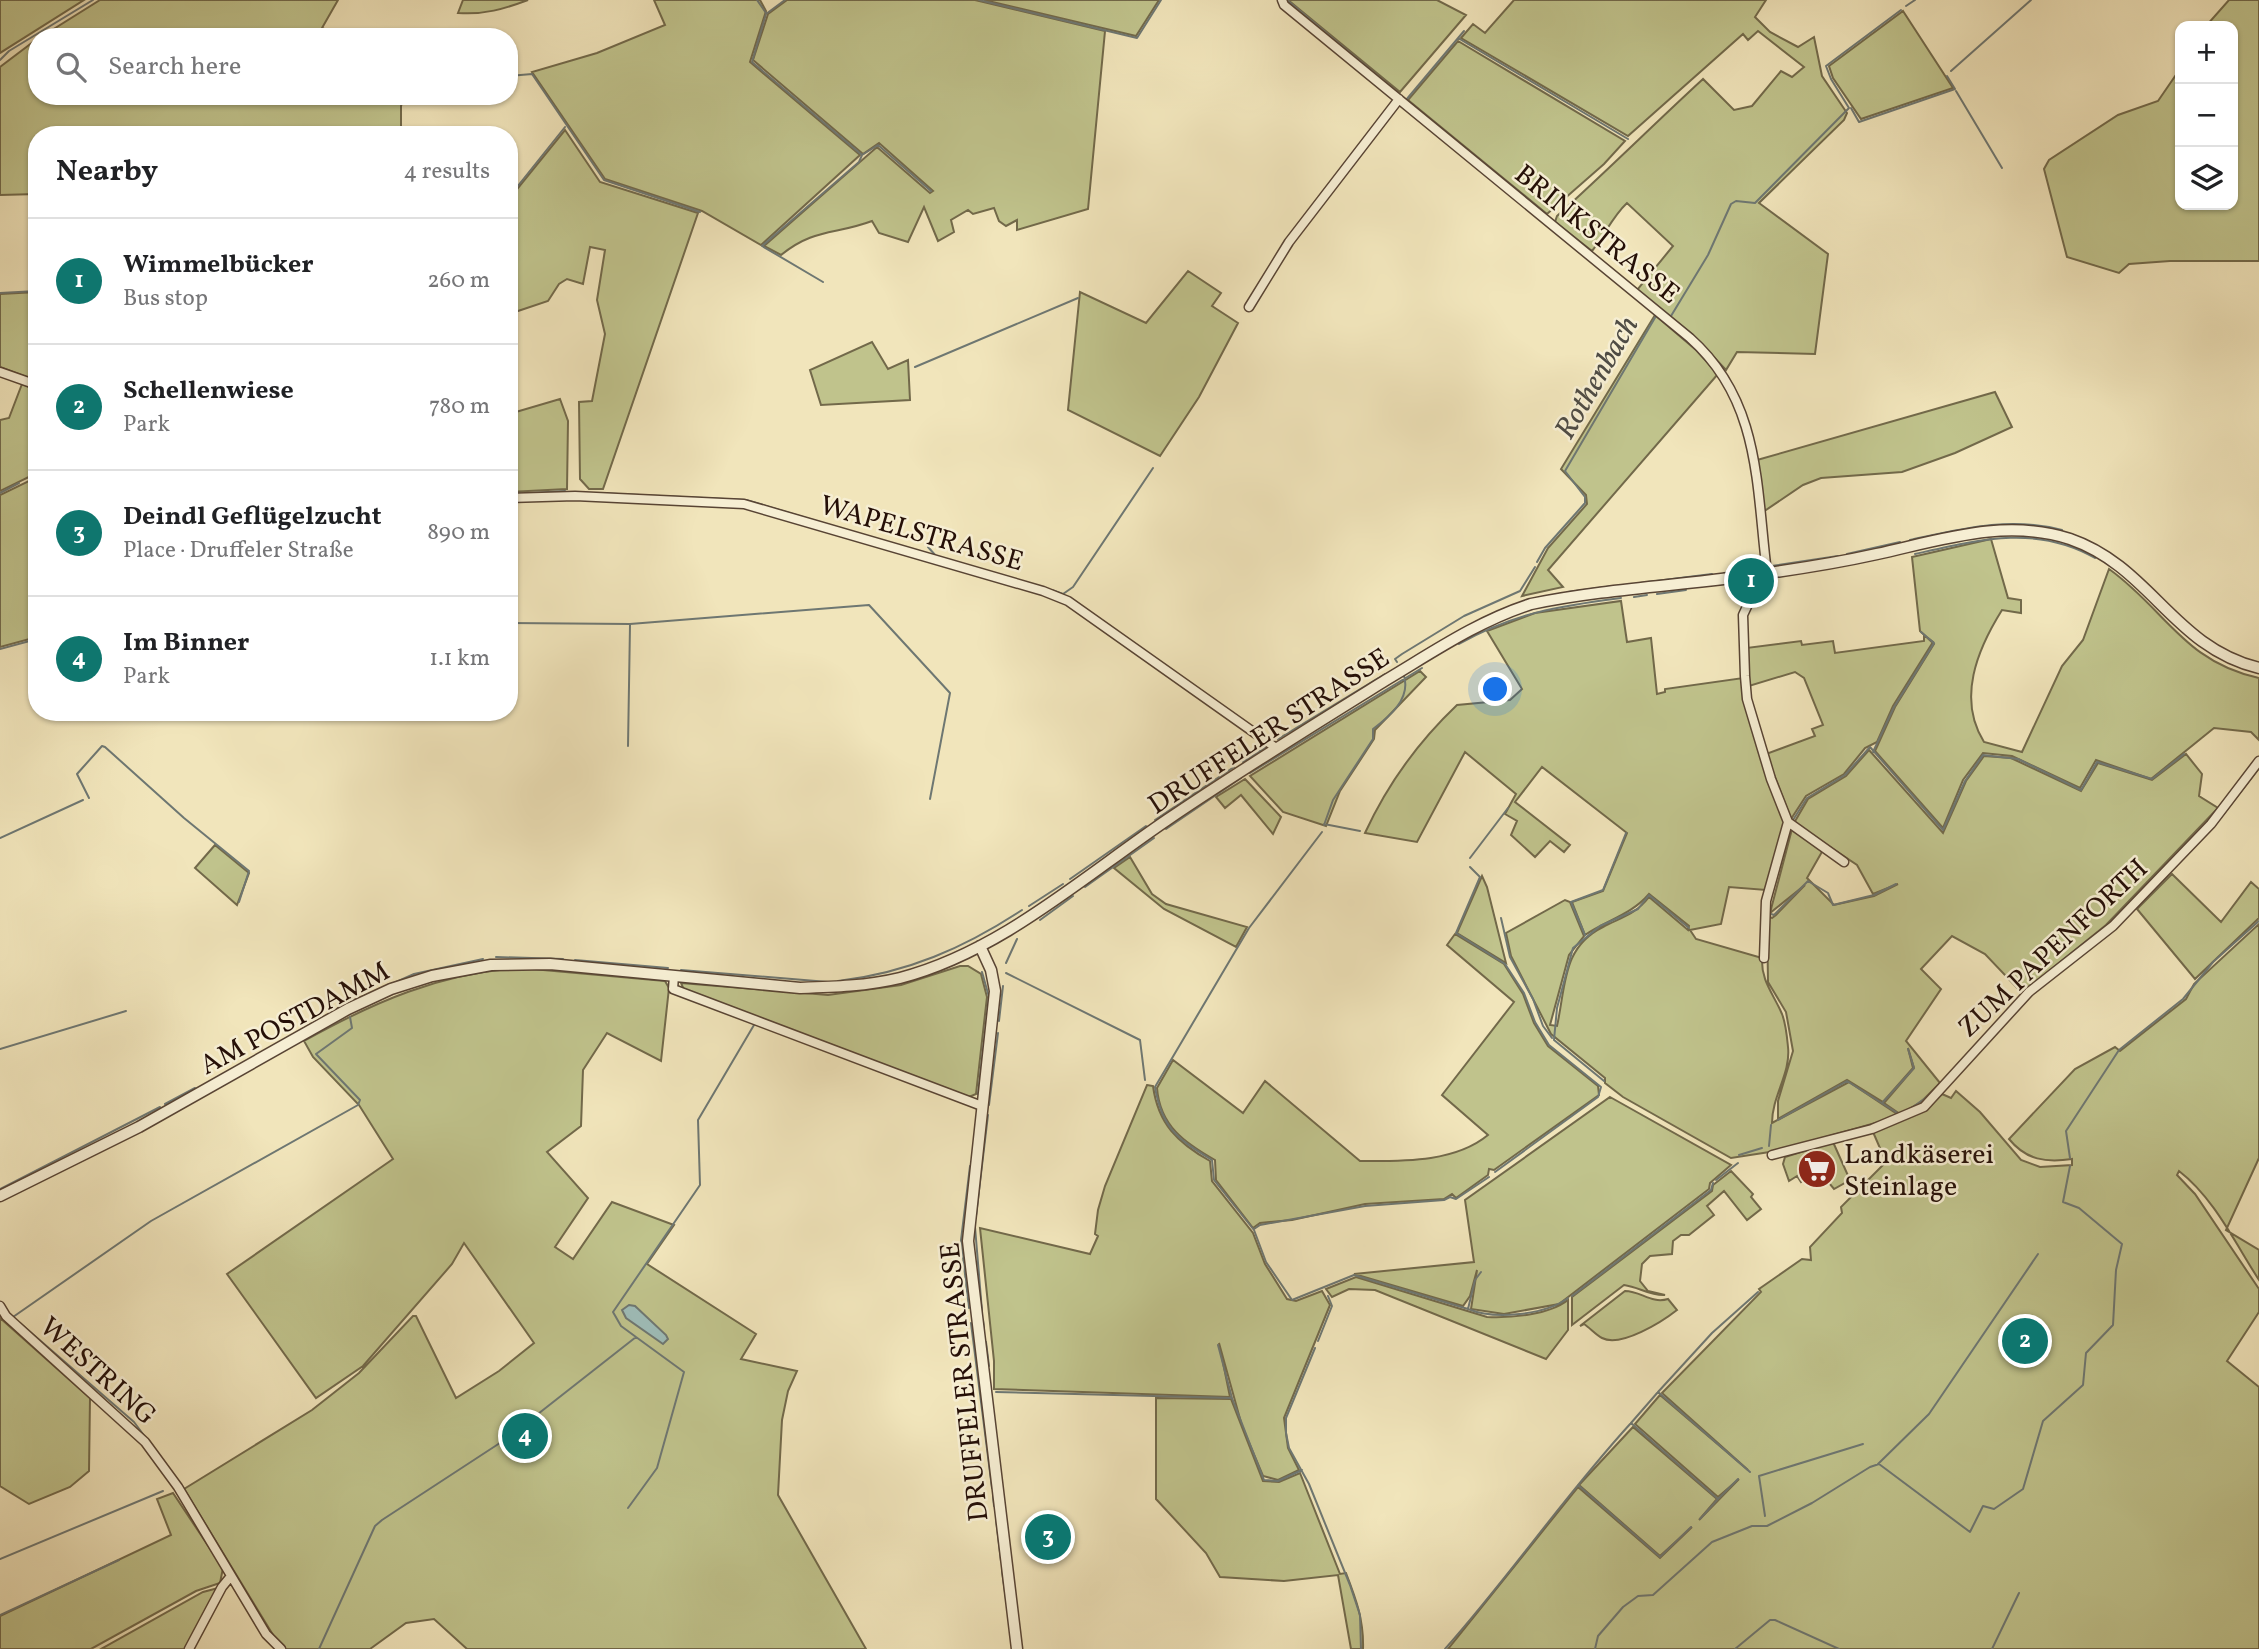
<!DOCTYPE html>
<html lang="en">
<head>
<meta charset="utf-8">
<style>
	body { margin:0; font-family:Vollkorn,serif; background:#f6f6f6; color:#202124 }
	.controls { position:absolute; right:21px; top:21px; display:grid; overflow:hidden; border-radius:14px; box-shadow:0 2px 5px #0004 }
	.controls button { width:63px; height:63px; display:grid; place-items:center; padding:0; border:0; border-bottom:2px solid #e0e0e0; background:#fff; color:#202124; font:35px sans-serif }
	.you { position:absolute; left:1496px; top:690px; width:24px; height:24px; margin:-18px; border:5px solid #fff; border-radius:50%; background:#1a73e8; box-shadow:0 0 0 10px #1a73e833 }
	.badge { display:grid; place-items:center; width:46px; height:46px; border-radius:50%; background:#0f766e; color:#fff; font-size:23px; font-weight:700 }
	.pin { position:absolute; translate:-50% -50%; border:4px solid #fff; box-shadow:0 2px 7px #0006 }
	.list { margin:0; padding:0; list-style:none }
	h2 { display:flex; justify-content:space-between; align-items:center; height:91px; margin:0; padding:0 28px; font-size:30px }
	h2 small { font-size:23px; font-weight:400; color:#757577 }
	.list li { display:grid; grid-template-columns:46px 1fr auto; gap:21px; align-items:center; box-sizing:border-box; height:126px; padding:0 28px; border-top:2px solid #e0e0e0 }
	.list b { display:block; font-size:26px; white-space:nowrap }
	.list p { margin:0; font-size:23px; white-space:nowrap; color:#757577 }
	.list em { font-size:23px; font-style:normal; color:#757577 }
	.icon { flex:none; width:38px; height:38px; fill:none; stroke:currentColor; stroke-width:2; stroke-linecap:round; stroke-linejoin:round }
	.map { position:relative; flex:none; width:2259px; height:1649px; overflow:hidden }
	.search { position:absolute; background:#fff; box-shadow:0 2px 5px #0004; left:28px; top:28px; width:490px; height:77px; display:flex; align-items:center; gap:18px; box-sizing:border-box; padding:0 24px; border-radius:28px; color:#757577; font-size:26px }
	.panel { position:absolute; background:#fff; box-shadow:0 2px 5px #0004; left:28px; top:126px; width:490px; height:595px; border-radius:28px }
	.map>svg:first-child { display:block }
</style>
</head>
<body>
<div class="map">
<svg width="2259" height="1649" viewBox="0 0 2259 1649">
	<rect width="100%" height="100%" fill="#f1e5bb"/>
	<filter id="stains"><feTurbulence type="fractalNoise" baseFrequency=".00286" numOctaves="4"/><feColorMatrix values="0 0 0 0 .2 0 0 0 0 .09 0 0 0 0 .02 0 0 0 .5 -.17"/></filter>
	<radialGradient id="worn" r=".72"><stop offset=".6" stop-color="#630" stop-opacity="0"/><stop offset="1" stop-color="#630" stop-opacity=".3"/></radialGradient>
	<path fill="#c0c38c" stroke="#72694a" stroke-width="2" d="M0,0H84L0,53Z
		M100,0H338L322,28L343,37H41Z
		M463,0H528C504,9 484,15 458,13Z
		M654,0H760L766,11L750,62L860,155L761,245L702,211L605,179L532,72L597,53L665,25Z
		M787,0H975L1105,31L1088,209L1017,230V220L1006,226L999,221L994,208L973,214L968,210L951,220L954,232L938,241L924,207L908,242L879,233L872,221C835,235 814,228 781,255L764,246L877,147L930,193L933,191L879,143L863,154L753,60L768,14Z
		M984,0H1159L1136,36Z
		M1288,0H1437L1466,15L1400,92Z
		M1514,0H1766L1755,17L1770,32L1798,47L1814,37L1822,76L1847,113L1844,120L1759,203L1828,254L1815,354L1737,352L1726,370L1693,335L1637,290L1673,246L1627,203C1612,217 1605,235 1592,251L1555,222L1557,216C1607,171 1654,124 1703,79L1734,110L1752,106L1781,71L1792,77L1804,67L1758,31L1748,40L1743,34L1628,136L1461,38L1473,24L1485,33Z
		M2229,0H2259V261H2170L2129,264L2119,273L2067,257L2044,169L2049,160L2118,115L2158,101L2180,69V205H2233V26H2206Z
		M1903,11L1953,88L1861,119L1833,78L1829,66Z
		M37,39V96H405L401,106V135H37V194L0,195V67Z
		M1458,41L1625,141L1604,164L1547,214L1408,100Z
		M565,130L600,182L698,213L603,489H589L580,479L579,402L592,401L605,334L597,300L605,250L590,247L583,284L567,279L559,284L548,301L509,314V199Z
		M1188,271L1221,293L1212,306L1238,323L1199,397L1160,456L1068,410L1080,292L1146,323Z
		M37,292V381L0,367V294Z
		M1655,315L1696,350L1718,374L1548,570L1563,587L1522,596L1548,548L1587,504L1586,495L1561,469Z
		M872,342L888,369L908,360L910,400L821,405L810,370Z
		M22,384L37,390V473L0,491V420L9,418Z
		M1995,392L2012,427L1955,453L1902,472L1821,478L1803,485L1763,512L1757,460Z
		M560,399L568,421L567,489L509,492V414Z
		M37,477V637L0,647V495Z
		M1991,539L2008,598L2021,600V613L2002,610C1977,650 1957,699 1984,742L2022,752L2062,666L2083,640L2109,569C2165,609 2184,662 2259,678V740L2251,732L2214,728L2151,779L2096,760L2080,788L2012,756L1983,753L1963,780L1943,828L1875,751L1895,707L1934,644L1920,631L1912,557Z
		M1621,601L1627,642L1651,638L1657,694L1665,692V689L1743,678L1786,816L1766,890L1729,887L1721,924L1690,930L1696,939L1762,958C1761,981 1773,993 1782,1014C1786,1024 1787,1037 1788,1047C1791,1073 1772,1096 1772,1123L1849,1082L1900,1116L1776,1151L1731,1158L1623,1097L1605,1083V1078L1551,1034L1511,956L1506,933L1565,900L1570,902L1584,936L1569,955L1550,1025L1557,1026C1566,986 1562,947 1603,927C1622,917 1636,914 1649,897L1688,930L1689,926L1649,894C1631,915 1607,920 1585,935L1572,902L1603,891L1627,833L1542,767L1515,802L1570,845L1564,852L1550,841L1535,857L1511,835L1517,821L1505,814L1516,794L1465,752L1417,842L1365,833C1388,783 1417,743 1457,705L1510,700L1522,689L1487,631L1535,613Z
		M1924,635L1933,642L1893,706L1877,742L1865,748L1844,774L1806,796L1791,819L1766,754L1815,736L1812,729L1823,725L1804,678L1795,672L1749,686L1746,648L1801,641L1802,645L1833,641L1835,653L1924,641Z
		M1420,671L1426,677L1375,730L1374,739L1340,791L1326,826L1283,812L1250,776Z
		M1869,750L1943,833L1966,781L1984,756L2011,758L2081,791L2098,763L2152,780L2186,754L2202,774L2199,796L2218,808L2106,925L2022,993L1985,954L1952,936L1921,969L1941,989L1906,1041L1940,1083L1921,1102L1900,1114L1884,1103L1914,1068L1908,1048L1913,1068L1883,1102L1847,1080L1778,1119V1101L1793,1051L1786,1012L1768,982L1767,915L1772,918L1776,915L1805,885L1770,913L1792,829L1823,850L1807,878L1834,905L1874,896L1898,884L1873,894L1857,865L1794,823L1808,799L1846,776Z
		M1245,779L1281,817L1273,834L1241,795L1225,808L1216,797Z
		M215,845L249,873L237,905L195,868Z
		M1130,857L1152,894L1166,904L1247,927L1236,947L1164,909L1114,868Z
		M2172,874L2221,922L2251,882L2259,889V918L2195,979L2137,909Z
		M1482,876L1487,887L1506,963L1457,933Z
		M2259,924V1158L2226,1230L2259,1250V1280C2235,1243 2214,1198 2179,1171L2177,1175L2195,1194L2259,1289V1312L2227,1361L2259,1387V1649H1448L1578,1487L1660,1558L1692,1527L1660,1556L1579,1485L1633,1427L1717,1499L1699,1520L1739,1479L1718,1497L1635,1424L1660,1395L1748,1470L1662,1393L1761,1292L1759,1289L1802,1259L1811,1260L1810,1247L1842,1213L1841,1207L1886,1162L1873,1132L1926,1110L1942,1094L1951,1098L1956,1091L1980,1112L2021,1160L2040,1167L2072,1165V1159C2046,1163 2026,1160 2009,1139L2075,1069L2115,1047L2120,1051L2186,999L2194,984Z
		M1455,934L1504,964L1523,994L1534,1023L1548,1046L1598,1086L1599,1095L1494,1170L1489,1169L1488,1175L1456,1198L1452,1194L1444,1199L1365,1204L1292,1220L1260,1223L1253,1228L1216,1180L1215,1160C1185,1143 1160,1126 1157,1088L1173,1060L1243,1113L1265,1081L1360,1161C1401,1161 1454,1163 1488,1135L1442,1095L1514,1002L1447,945Z
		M960,966H968L981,974L987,997L976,1094L969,1097L684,990L681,983L828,995L901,985Z
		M521,968L665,981L669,988L661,1061L607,1033L583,1070L581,1126L547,1152L588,1198L555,1247L573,1259L612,1202L674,1225L647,1264L756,1334L741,1359L797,1371L788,1391L782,1420L778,1495L866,1649H467L434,1619L406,1623L370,1649H276L273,1635L184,1489L312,1410L359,1373L413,1316H416L456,1398L499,1371L534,1343L464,1243L452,1264L363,1366L316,1398L227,1274L393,1159L359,1105L313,1057L304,1041C374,1002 440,973 521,968Z
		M1147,1085L1153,1086C1158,1124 1178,1143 1210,1161L1212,1181L1253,1233L1265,1264L1287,1299L1296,1301L1322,1291L1330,1305L1284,1418L1288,1448L1299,1470L1278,1480L1263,1476L1242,1426L1219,1343L1230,1397L994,1389V1361L980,1228L1090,1254L1098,1236L1095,1234L1098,1210L1105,1186Z
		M1610,1097L1731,1165L1710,1183L1709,1189L1559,1304L1504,1314L1471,1309L1477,1270L1470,1296L1463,1306L1354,1274L1474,1262L1465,1200Z
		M1833,1142L1850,1180L1834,1189L1824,1177L1830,1175L1827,1154L1810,1158L1813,1173L1801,1182L1797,1176L1789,1181L1783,1164L1785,1157Z
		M1731,1171L1753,1194L1751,1197L1761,1209L1747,1220L1724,1191L1707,1206L1714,1215L1689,1235H1681L1673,1241L1672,1254L1650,1256L1642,1264L1640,1281L1648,1291L1665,1295C1650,1296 1639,1287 1624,1285L1572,1325V1297L1712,1191L1713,1185Z
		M1356,1277L1487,1317C1511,1318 1549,1315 1568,1300V1330L1546,1359L1375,1290L1349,1289L1332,1297L1326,1289Z
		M1625,1291C1641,1291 1651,1304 1668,1299L1677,1310C1663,1321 1621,1348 1602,1338C1596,1335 1590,1328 1584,1324L1580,1326Z
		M0,1318L90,1398L89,1471L70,1487L29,1504L0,1486Z
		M1156,1398L1231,1399L1263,1481L1279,1482L1300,1473L1340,1574L1346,1573C1356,1599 1364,1620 1363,1649H1351L1338,1575L1284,1581L1220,1577L1206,1553L1156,1499Z
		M173,1493L223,1568L220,1583L196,1591L91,1649H0V1616L171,1535L157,1499Z
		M218,1588L187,1649H101L203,1592Z"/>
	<path fill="#9ebdb9" stroke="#6e7772" stroke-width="2" d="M629,1305L635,1306L666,1335L668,1339L663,1344L626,1318L622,1310Z"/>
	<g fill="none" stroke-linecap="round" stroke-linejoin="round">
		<path stroke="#6e7772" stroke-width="2" d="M757,0L766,13
			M785,0L766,14L752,62L862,155L859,162L762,246L823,282
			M979,0L1137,38L1161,0
			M1287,0L1398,93
			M1906,6L1915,0
			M1458,38L1628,139
			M0,60L9,51L93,0
			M1951,71L2031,0
			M509,76L532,74L604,180L700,212
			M1956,91L2002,168
			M1406,100L1464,31
			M1851,108L1859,122L1955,89L1947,76
			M862,155L878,145L931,191
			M509,197L565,127
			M0,293L37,291
			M1671,316L1708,255L1731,204L1736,201L1755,203L1849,108L1831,79L1826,66L1901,10
			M915,367L1078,298
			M0,493L19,483
			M597,493L746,500L863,535
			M514,494L565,491
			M1910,540C1961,529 2010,516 2062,530
			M928,547L936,556
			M1847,554L1900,542
			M1915,554C1977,540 2036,524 2095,558
			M1537,562L1545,548L1585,503V497L1565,471L1656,316
			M1772,566L1838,556
			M1724,573L1759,568
			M1640,583L1712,574
			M1052,590L1063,594L1073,587L1153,468
			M1568,592L1613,586
			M1657,594L1686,590
			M1634,597L1647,595
			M509,623L630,624L869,605L950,693L930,799
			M1459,644C1514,613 1559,606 1621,598
			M0,649L37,639
			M1397,662L1395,659L1402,654L1464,616L1520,591L1535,567
			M1278,739L1385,674
			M628,746L630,625
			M1873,752L1894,707L1934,643L1921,632
			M1243,762L1266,747
			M1250,773L1422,668
			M89,798L77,774L102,746L105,747L184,818L249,871L239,902
			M2222,816L2259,768
			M1155,820L1234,767
			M1793,820L1807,798L1845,775L1870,747L1943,830L1965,781L1983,755L2018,759L2081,790L2097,762L2152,779L2184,754
			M1324,824L1360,831
			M1324,825L1333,800L1373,739V729C1389,717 1411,699 1404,676
			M1166,829L1241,778
			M1322,832L1249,928L1155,1087C1162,1129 1178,1139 1212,1160L1214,1180L1254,1230L1266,1262L1292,1300L1354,1275L1468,1309L1475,1280L1481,1272
			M0,838L83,800
			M1470,858L1508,808
			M1470,867L1480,877L1456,933L1505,964L1524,993L1535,1022L1549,1045L1601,1087L1598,1097L1495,1172
			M1070,879L1146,826
			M2158,885L2167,876
			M1085,887L1154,838
			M1029,906L1063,884
			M1768,913L1774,915L1808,881L1828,893L1833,905L1874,895L1896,884
			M1501,918L1510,957L1533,999L1543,1026L1552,1038
			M1040,920L1073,896
			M1585,935L1571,902L1603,890L1626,833
			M496,957L563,959
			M2078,958L2112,932
			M575,960L668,968
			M1006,963L1017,939
			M681,970L828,982
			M1006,973L1140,1040L1145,1080
			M838,981C907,973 964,948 1022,910
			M338,1008L414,974L483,959
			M999,1021L1003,986
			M0,1049L126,1011
			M1604,1081L1554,1040L1557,1008L1573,948L1600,926L1638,909L1649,895L1689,928
			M978,1094L989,997L982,972
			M1883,1102L1914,1068L1908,1049
			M165,1104L195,1088
			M989,1105L998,1033
			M1910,1109L1931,1094
			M1778,1120L1847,1081L1899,1114
			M1769,1146L1771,1125
			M1739,1155L1762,1148
			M2070,1158L2066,1131L2119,1050L2183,999L2213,962L2259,921
			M1716,1180L1738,1163
			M0,1189L160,1107
			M976,1216L988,1115
			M975,1227L982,1311
			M1254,1229L1260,1225L1365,1206L1444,1200L1450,1197L1456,1199L1489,1177
			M1572,1296L1711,1190L1713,1183
			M969,1308L961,1240L970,1166
			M1468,1309C1495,1320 1545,1315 1568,1298
			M13,1317L151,1221L358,1105L360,1100L316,1054L352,1028L350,1017
			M983,1320L984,1329
			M20,1323L134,1422L166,1465
			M971,1323L992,1488
			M1318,1341L1332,1306L1328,1296
			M986,1342L989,1366
			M1218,1345L1232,1398
			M1315,1348L1286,1418V1433L1289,1448L1309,1484L1350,1585L1360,1615L1361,1649
			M996,1392L1232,1398L1264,1480L1278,1481L1302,1470
			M1658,1392L1712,1333L1758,1292
			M1631,1423L1658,1392L1750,1472
			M1878,1464L1929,1414L2038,1254
			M1578,1485L1660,1557L1691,1527
			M993,1496L994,1506
			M628,1508L657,1468L684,1372L636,1337
			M1765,1516L1759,1476L1863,1444
			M996,1519L1001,1561
			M1700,1519L1718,1499
			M0,1559L163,1491
			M1002,1571L1006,1599
			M0,1615L119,1560
			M319,1649L375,1526L382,1520L506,1439L636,1337L621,1326L613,1312L700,1185L698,1120L754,1025
			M1445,1649C1510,1576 1565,1495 1631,1423L1718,1499L1738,1479
			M1595,1649L1598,1636L1623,1607L1638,1596L1653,1595L1712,1542L1752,1526H1767L1812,1503L1870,1467L1879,1464L1970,1532L1983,1506L1994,1509L2023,1489L2043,1421L2083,1385L2086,1353L2113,1325L2116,1270L2122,1244L2079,1208L2063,1202L2070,1166
			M1735,1649L1770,1620H1775L1839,1649
			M1992,1649L2019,1593"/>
		<g stroke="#584434" stroke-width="11">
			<path id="minor" d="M1282,0L1284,5L1690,338C1761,401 1756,486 1767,573
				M1249,307L1289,242L1399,99
				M0,372L37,385
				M509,498L575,496L744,504L1043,591L1068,601L1276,748
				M1759,574V581L1743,615L1745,676L1747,699L1771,779L1788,822L1766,901L1764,958
				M1788,822L1844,862
				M674,976L673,989L982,1106
				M1772,1155L1872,1129L1924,1107L2029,992L2113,926L2211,824L2259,761
				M0,1306L6,1316L145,1442L178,1487L266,1634L281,1649
				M189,1649L222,1587L231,1576"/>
		</g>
		<g stroke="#584434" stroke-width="13">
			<path id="tertiary" d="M980,946L991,970L995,991L968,1241L1017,1649
				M0,1196L139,1127L348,1009L391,989L432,976L491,965L550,964L800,988C833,987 867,986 900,978C1000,952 1083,877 1167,820C1239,771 1312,726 1386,680C1433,652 1478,621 1531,604C1609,588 1689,585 1768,573C1804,568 1841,562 1877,554C1941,540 2005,518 2070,539C2151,567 2173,647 2259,668"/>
		</g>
		<use href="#minor" stroke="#f6eed3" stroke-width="8"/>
		<use href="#tertiary" stroke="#f6eed3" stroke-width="10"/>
	</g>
	<defs>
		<g id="supermarket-disc" transform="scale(2.0125)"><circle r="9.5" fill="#8f2418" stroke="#f6eed3"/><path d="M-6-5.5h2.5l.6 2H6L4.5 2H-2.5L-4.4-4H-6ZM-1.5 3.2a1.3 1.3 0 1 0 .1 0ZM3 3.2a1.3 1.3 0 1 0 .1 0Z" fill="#fff"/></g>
	</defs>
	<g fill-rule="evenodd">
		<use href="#supermarket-disc" x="1817" y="1169"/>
	</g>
	<g text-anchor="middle" stroke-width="5" stroke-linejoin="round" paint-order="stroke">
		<g font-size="28" fill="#250f07" stroke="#f6eed3">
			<text transform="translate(1598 233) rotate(39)" y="10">BRINKSTRASSE</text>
			<text transform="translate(922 532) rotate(16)" y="10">WAPELSTRASSE</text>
			<text transform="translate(1268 730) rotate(-33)" y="10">DRUFFELER STRASSE</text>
			<text transform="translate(2052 947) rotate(-43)" y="10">ZUM PAPENFORTH</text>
			<text transform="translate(294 1017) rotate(-28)" y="10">AM POSTDAMM</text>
			<text transform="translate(99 1370) rotate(42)" y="10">WESTRING</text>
			<text transform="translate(963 1382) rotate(-96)" y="10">DRUFFELER STRASSE</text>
		</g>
		<g font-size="28" fill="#250f07" stroke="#f6eed3" text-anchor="start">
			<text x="1844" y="1163">Landkäserei<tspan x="1844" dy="32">Steinlage</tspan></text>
		</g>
		<g font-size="30" font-style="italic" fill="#4f4c45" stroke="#f6eed3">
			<text transform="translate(1596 377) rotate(-60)" y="10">Rothenbach</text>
		</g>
	</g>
	<rect width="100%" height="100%" filter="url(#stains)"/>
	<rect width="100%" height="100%" fill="url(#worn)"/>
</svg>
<div class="controls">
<button>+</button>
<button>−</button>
<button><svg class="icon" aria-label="layers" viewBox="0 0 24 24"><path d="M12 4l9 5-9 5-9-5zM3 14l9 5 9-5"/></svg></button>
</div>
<div class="you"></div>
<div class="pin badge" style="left:1751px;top:581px">1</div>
<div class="pin badge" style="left:2025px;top:1341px">2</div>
<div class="pin badge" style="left:1048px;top:1537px">3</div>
<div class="pin badge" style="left:525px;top:1436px">4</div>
<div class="search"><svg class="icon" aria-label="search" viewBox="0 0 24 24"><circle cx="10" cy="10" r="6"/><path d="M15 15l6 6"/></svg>Search here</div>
<section class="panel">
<h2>Nearby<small>4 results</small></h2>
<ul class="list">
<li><span class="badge">1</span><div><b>Wimmelbücker</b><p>Bus stop</p></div><em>260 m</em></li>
<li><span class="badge">2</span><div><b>Schellenwiese</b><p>Park</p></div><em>780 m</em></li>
<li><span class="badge">3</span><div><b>Deindl Geflügelzucht</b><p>Place · Druffeler Straße</p></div><em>890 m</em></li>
<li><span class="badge">4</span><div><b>Im Binner</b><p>Park</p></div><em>1.1 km</em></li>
</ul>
</section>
</div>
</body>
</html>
